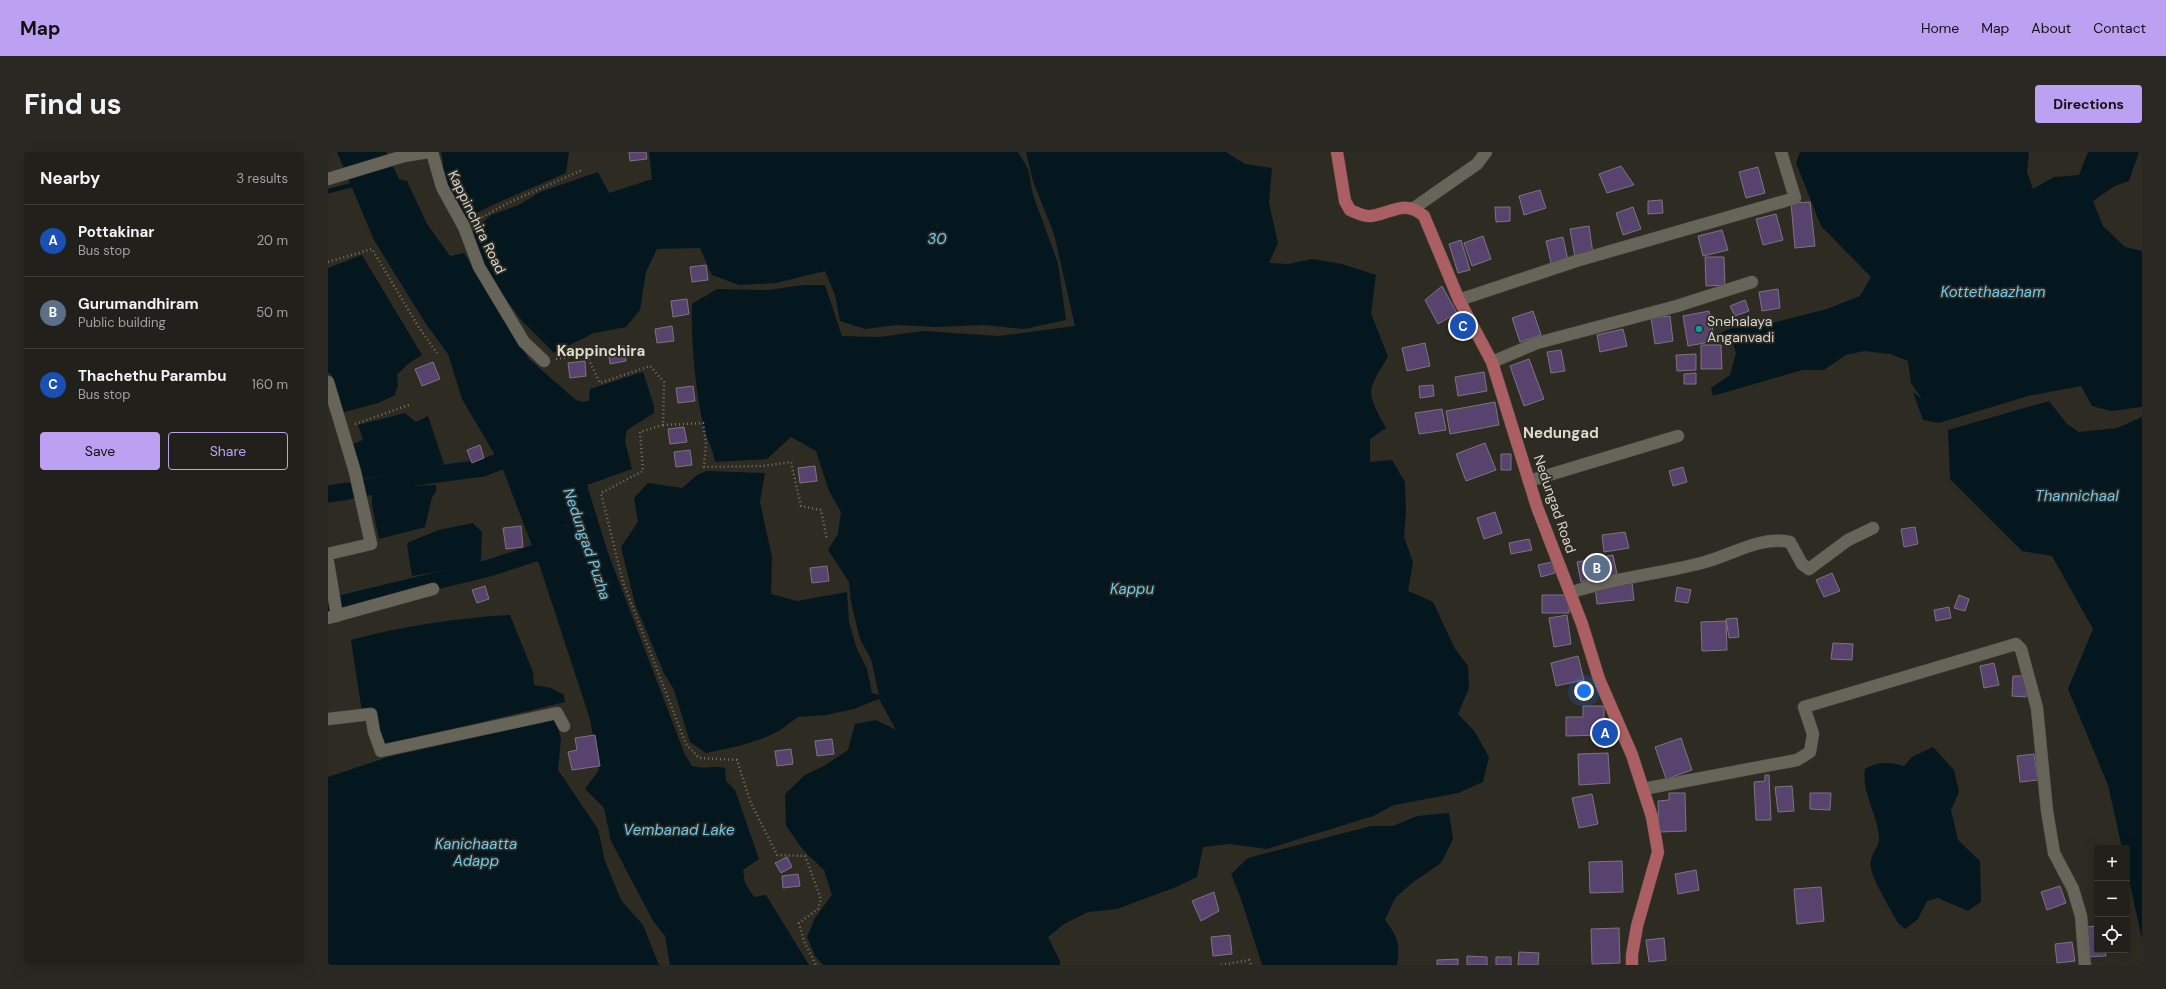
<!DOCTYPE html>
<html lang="en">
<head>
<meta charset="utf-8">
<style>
	body { margin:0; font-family:"DM Sans",sans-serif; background:#2a2823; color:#f1f3f6 }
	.controls { position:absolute; right:12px; bottom:12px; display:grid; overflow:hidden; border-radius:4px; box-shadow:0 4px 16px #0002 }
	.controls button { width:36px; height:36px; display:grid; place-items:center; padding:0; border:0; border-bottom:1px solid #3f3e39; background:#22201a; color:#f1f3f6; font:20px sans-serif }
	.you { position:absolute; left:1256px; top:539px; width:14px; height:14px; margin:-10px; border:3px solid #fff; border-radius:50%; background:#1a73e8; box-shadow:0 0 0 6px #1a73e833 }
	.badge { display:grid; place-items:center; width:26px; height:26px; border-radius:50%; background:#bca0f2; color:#fff; font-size:13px; font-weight:700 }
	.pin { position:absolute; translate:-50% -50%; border:2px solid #fff; box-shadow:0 1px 4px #0006 }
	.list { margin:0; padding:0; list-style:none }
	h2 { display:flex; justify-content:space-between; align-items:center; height:52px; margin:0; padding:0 16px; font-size:17px }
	h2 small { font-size:13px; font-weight:400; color:#a2a3a2 }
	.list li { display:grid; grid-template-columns:26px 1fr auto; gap:12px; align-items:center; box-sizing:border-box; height:72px; padding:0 16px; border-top:1px solid #3f3e39 }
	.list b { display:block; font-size:15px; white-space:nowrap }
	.list p { margin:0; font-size:13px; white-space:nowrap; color:#a2a3a2 }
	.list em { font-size:13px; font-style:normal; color:#a2a3a2 }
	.actions { display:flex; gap:8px; padding:12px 16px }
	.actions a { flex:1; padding:9px 0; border:1px solid #bca0f2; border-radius:4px; text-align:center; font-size:14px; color:#bca0f2 }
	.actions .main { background:#bca0f2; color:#111 }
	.icon { flex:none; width:22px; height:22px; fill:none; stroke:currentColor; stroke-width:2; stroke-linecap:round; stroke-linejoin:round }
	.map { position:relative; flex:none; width:1814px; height:813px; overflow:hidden; border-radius:4px }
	header { display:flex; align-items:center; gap:24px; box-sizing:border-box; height:56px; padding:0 20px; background:#bca0f2; color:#111 }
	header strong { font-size:19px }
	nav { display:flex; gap:22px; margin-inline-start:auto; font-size:14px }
	.intro { display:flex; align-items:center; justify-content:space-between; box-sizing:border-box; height:96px; padding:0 24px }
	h1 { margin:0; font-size:28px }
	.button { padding:10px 18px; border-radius:4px; background:#bca0f2; color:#111; font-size:14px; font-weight:700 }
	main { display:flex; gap:24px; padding:0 24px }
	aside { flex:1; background:#22201a; border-radius:4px; box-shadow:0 4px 16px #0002 }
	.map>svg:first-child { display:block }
</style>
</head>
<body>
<header>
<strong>Map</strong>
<nav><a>Home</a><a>Map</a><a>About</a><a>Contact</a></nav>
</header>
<div class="intro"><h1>Find us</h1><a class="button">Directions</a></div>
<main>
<aside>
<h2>Nearby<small>3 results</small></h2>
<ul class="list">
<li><span class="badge" style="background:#1a4fb4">A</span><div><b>Pottakinar</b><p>Bus stop</p></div><em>20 m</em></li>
<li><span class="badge" style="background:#5c6f8a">B</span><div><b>Gurumandhiram</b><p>Public building</p></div><em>50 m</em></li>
<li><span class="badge" style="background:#1a4fb4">C</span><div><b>Thachethu Parambu</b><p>Bus stop</p></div><em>160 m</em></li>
</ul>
<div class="actions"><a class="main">Save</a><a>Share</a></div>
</aside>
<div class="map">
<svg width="1814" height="813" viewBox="0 0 1814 813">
	<rect width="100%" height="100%" fill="#2e2b22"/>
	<path fill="#04171f" d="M9,0H58L71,27L79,29L99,72L122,104L136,101L201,207L248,248L254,250L261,249L262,237L315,220L326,254V261L299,278L297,289L304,317L259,333L279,398L357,603L364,614C378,618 385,613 397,616L398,629L407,638L431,707L415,718L417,731L426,745L438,743L481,813H342L337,784L325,769L283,689L276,656L257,637L271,618L262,567L211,412L174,315L134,247L120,202L98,172L46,88Z
		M113,0H241L238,21C205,36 170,49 138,67C130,54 121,40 116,25C114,16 116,9 113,0Z
		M321,0H690L700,17L705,43L730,111L738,168L696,177L657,173L607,175L569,173L537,177L512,169L507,143L497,119L448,131L411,133L384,123L372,96L329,97L318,120L312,158L298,175L266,181L226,201L195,170L163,128L142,82L163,63L191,53L212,40L270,20L281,41L324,27Z
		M698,0H898L917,12L944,16L941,51L950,91L941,111L960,112L984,107L1014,112L1048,123L1043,161L1060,205C1038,240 1038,240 1058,276L1042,287V310L1064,308L1077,330L1078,361L1076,385L1085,410L1080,439L1105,450L1127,497L1140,514L1141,536L1130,562L1147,580L1161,605L1155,630L1130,641L1066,653L1045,664L939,697L901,692L875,695L869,725L848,735L789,757L760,760L736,772L720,785L732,809V813H495L487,804L479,785L487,766L504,743L496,718L476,699L458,674L457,642L477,623L496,614L520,598L527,572L548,568L568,578L551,547L526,557L498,563L470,565L451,579L436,586L411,594L378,601L362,590L346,538L336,521L307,452L293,395L310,370L306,346L320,331L354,336L369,323L379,319L437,321L432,350L444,405L443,442L469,449L519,440L521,470L529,497L539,517L544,541L551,543L543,507L532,487L523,450L521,430L500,398L510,382L513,360L501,339L488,299L463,285L439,307L387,310C385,297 378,285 375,272C367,233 363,192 364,152L389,137L440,138L476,133H497L514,184L551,185L594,179L671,184L747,174L726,82L705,29Z
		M1472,0H1701L1699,20L1705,37L1726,25L1751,23L1760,0H1811L1801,29L1787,34L1765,49L1775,74L1797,95L1814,99V255L1783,259L1764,254L1753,234L1700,244L1611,271L1595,268L1585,240L1594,247L1583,231L1580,209L1562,202L1536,199L1518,203L1496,218H1474L1385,244L1383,236L1402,223L1408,201L1403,185L1390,182L1404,176L1444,171L1499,157L1532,144L1543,125L1493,74L1468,11Z
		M34,103L94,203L81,211L69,223L70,233L67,243L50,251L13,261L4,224L0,220V116Z
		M1721,249L1739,272L1751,280L1789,276L1814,265V787L1799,719V696H1794L1780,633L1740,537L1765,477L1724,404L1694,399L1622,327L1620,278Z
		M77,261L88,270L100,264L116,312L28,328L20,294L35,288L30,273Z
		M108,333V340L104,345L97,375L51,387L44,354V340L84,334Z
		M145,371L154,380L153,407L151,412L84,424L79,393L81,390L111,378Z
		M182,463L205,520L206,533L223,536L236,543L237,550L56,594L34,560L23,488C75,474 129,466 182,463Z
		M228,567L233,588L230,618L270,677L277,709L293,748L315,773L331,813H0V625L60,605Z
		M1605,595L1626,618L1631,640L1623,658L1630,688L1652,709L1653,750L1640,759L1610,746L1599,749L1590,767L1577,777L1570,771C1563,758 1545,729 1543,716C1540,704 1552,695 1551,685C1549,661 1533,639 1537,617C1551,609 1561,610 1576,614L1584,605Z
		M1121,661L1125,687L1113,711L1084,731L1067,746L1057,768C1069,784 1073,792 1069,813H934L912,744L903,722L920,706L1043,674H1065L1089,664Z"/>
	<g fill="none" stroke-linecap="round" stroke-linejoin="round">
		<path stroke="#04171f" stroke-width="4.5" d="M0,39L29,32"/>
		<path stroke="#04171f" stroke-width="17" d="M26,338L87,325L155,316L193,301
			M0,342L20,339
			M0,455L161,416L229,394"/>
	</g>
	<path fill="#58436f" stroke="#7a7580" d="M301,0H318L319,7L302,9Z
		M1293,14L1306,33L1279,41L1271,22Z
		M1430,15L1437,41L1418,46L1411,20Z
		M1212,38L1218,56L1196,63L1191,44Z
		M1334,48L1335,61L1320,62V49Z
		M1482,50L1487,94L1467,96L1463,51Z
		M1167,55H1182V69L1168,70Z
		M1305,55L1313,77L1295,83L1288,61Z
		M1448,62L1455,88L1435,93L1428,67Z
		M1261,74L1265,102L1247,105L1242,77Z
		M1394,78L1400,98L1375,104L1370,84Z
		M1155,84L1163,107L1144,114L1136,91Z
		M1235,85L1240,108L1223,111L1218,89Z
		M1133,88L1142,118L1130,121L1121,92Z
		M1377,105H1396L1397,133L1378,134Z
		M378,113L380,128L364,130L362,115Z
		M1114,134L1129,161L1110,172L1097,148Z
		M1450,137L1452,156L1434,159L1431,140Z
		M359,147L361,162L345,165L343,149Z
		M1417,148L1421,159L1407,164L1402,154Z
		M1205,159L1213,183L1192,190L1184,166Z
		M1381,159L1387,189L1360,194L1355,164Z
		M1342,164L1345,189L1327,192L1323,166Z
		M344,174L346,189L329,191L327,177Z
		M1295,177L1299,194L1272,200L1269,183Z
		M1097,191L1102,214L1079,219L1074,196Z
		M1373,193H1393L1394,217H1373Z
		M296,194L298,209L282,212L280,197Z
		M1233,198L1237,219L1223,221L1219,200Z
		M1368,202V218L1349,219L1348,203Z
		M1201,207L1216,247L1196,254L1182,214Z
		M257,209L258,224L242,226L240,211Z
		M105,210L112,227L94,234L87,217Z
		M1156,220L1159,239L1130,244L1127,225Z
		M1368,221V232H1356V222Z
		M1105,233L1106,244L1092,246L1091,234Z
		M365,234L367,249L350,251L348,236Z
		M1167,250L1171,273L1122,282L1118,259Z
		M1114,257L1118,278L1091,282L1087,261Z
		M356,275L359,290L342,292L340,277Z
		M1157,291L1168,318L1138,329L1128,302Z
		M152,293L156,306L144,311L139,298Z
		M362,298L364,313L348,315L346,300Z
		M1173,302H1183V318H1173Z
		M487,314L489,329L472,331L470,316Z
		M1355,315L1359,330L1345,334L1341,319Z
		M1167,360L1174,381L1156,387L1149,366Z
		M193,374L195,395L178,397L175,376Z
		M1587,375L1590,392L1576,395L1573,377Z
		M1297,380L1301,396L1276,400L1274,383Z
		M1201,387L1204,398L1183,402L1181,391Z
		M1285,403L1289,422L1253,430L1249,410Z
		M1224,410L1227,421L1213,425L1210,413Z
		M499,414L501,429L484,431L482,416Z
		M1504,421L1512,439L1496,445L1488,428Z
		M1304,430L1306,448L1269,452L1267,434Z
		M157,434L161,447L149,451L144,438Z
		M1349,435L1363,438L1360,451L1347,449Z
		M1214,443H1242L1241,461H1214Z
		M1631,443L1641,447L1637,459L1626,456Z
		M1621,455L1623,466L1608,469L1606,458Z
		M1239,463L1243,492L1226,495L1221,466Z
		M1409,466L1411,485L1401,486L1398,467Z
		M1398,469L1399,498L1374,499L1373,470Z
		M1505,491L1525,492L1524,508L1503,507Z
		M1250,504L1256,528L1228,534L1223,511Z
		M1666,511L1671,533L1656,536L1652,514Z
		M1685,524H1699L1698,545L1684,544Z
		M1255,554H1276V583L1238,584V565H1255Z
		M267,583L272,614L244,618L240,600L249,598L247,586Z
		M1353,586L1364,618L1338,627L1327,595Z
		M504,587L506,602L489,604L487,589Z
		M463,597L465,612L449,614L447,599Z
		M1280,601L1282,631L1251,633L1250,602Z
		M1706,602L1710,628L1692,630L1689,604Z
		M1437,623H1441L1443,668H1428L1426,630L1437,629Z
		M1464,634L1466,659L1450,660L1447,635Z
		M1341,641H1357L1358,679L1331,680L1330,649L1341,648Z
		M1482,641H1503L1502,658L1482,657Z
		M1264,642L1270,672L1251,676L1244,646Z
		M459,705L464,715L453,721L447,711Z
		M1294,709L1295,740L1262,741L1261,710Z
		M1368,718L1371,738L1350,742L1347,722Z
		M470,722L472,734L455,736L454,724Z
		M1732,734L1738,751L1719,758L1713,740Z
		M1493,735L1496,769L1469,772L1466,737Z
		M886,740L891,759L873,769L864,749Z
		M1769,774V798H1777L1778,804L1759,805L1757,775Z
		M1291,776L1292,811L1264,812L1263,777Z
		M902,783L904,802L885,804L883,785Z
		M1336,786L1338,808L1321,810L1318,788Z
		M1744,790L1747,809L1729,811L1727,792Z
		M1191,800L1211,801L1210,813H1190Z
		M1139,804L1159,805V813H1139Z
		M1168,805H1183V813H1168Z
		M1130,807V813H1109V808Z"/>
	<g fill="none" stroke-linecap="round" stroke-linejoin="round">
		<g stroke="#4c4942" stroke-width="13">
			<path id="minor" d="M104,0L114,35L136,75L151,115L196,190L216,209
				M0,27L76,4L100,0
				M1086,56L1149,12L1158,0
				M1131,148L1248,109L1467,46L1453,0
				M1164,210L1209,191L1349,154L1424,130
				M0,230L27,320L43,392L0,402
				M1201,329L1350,284
				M0,410L9,464
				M1243,440C1258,436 1274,431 1290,428C1319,422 1348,418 1377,410C1406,402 1432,384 1462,390L1474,412L1481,417L1520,388L1545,376
				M0,466L105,437
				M0,567L43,562L46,580L53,599L229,561L236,574
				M1315,637L1469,608L1482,600L1485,582L1476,555L1688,492L1693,497L1709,556L1719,659L1726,701L1745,737L1753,764L1757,813"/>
		</g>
		<g stroke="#4c4942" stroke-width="13">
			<path id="major" d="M1009,0L1017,49L1022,58C1029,61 1036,65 1043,64C1065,61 1076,47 1096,64L1131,148L1164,210L1209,355L1254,472L1271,527L1304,603L1324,665L1330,700L1309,774L1304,803V813"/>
		</g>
		<path stroke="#76736c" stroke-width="2.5" stroke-dasharray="1 3" stroke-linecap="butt" d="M147,69L180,51L254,18
			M0,110L44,97L90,174L109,201
			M228,207L258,202L272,231L322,214L336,230L335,273L312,280L315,319L273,341L295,430L358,592L371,606L409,608L422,649L449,703L477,704L493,747L490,757L471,771L476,789L488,813
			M27,272L81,253
			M335,273L375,271L378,292L376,315L435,314L463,310L473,354L493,358L499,388
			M893,813L921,808L923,813"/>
		<use href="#minor" stroke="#676459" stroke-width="12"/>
		<use href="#major" stroke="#ab5f63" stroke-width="12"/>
	</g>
	<circle fill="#0f9aa8" stroke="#2e2b22" stroke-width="1.5" cx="1371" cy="177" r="4"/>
	<g text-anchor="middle" stroke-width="3.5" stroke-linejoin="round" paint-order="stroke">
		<g font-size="14" fill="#d6d4ce" stroke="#2e2b22">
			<text transform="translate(149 70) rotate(64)" y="5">Kappinchira Road</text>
			<text transform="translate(1227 352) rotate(71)" y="5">Nedungad Road</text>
		</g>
		<g font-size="14" fill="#d6d4ce" stroke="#2e2b22" text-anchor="start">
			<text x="1379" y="174">Snehalaya<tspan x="1379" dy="16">Anganvadi</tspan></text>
		</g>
		<g font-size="15" font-style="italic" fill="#6dccf2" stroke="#2e2b22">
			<text x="609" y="92">30</text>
			<text x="1665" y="145">Kottethaazham</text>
			<text x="1749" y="349">Thannichaal</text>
			<text transform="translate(259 392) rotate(71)" y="5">Nedungad Puzha</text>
			<text x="804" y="442">Kappu</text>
			<text x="351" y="683">Vembanad Lake</text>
			<text x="148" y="697">Kanichaatta<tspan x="148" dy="17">Adapp</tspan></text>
		</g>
		<g font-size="15" font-weight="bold" fill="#ddd9cd" stroke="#2e2b22">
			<text x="273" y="204">Kappinchira</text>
			<text x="1233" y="286">Nedungad</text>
		</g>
	</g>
</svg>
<div class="controls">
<button>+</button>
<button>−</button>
<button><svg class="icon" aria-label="locate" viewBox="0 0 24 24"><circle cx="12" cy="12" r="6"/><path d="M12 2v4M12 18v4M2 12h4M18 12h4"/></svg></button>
</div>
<div class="you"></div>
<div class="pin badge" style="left:1277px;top:581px;background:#1a4fb4">A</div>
<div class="pin badge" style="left:1269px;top:416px;background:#5c6f8a">B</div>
<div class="pin badge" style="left:1135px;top:174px;background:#1a4fb4">C</div>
</div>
</main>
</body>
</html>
